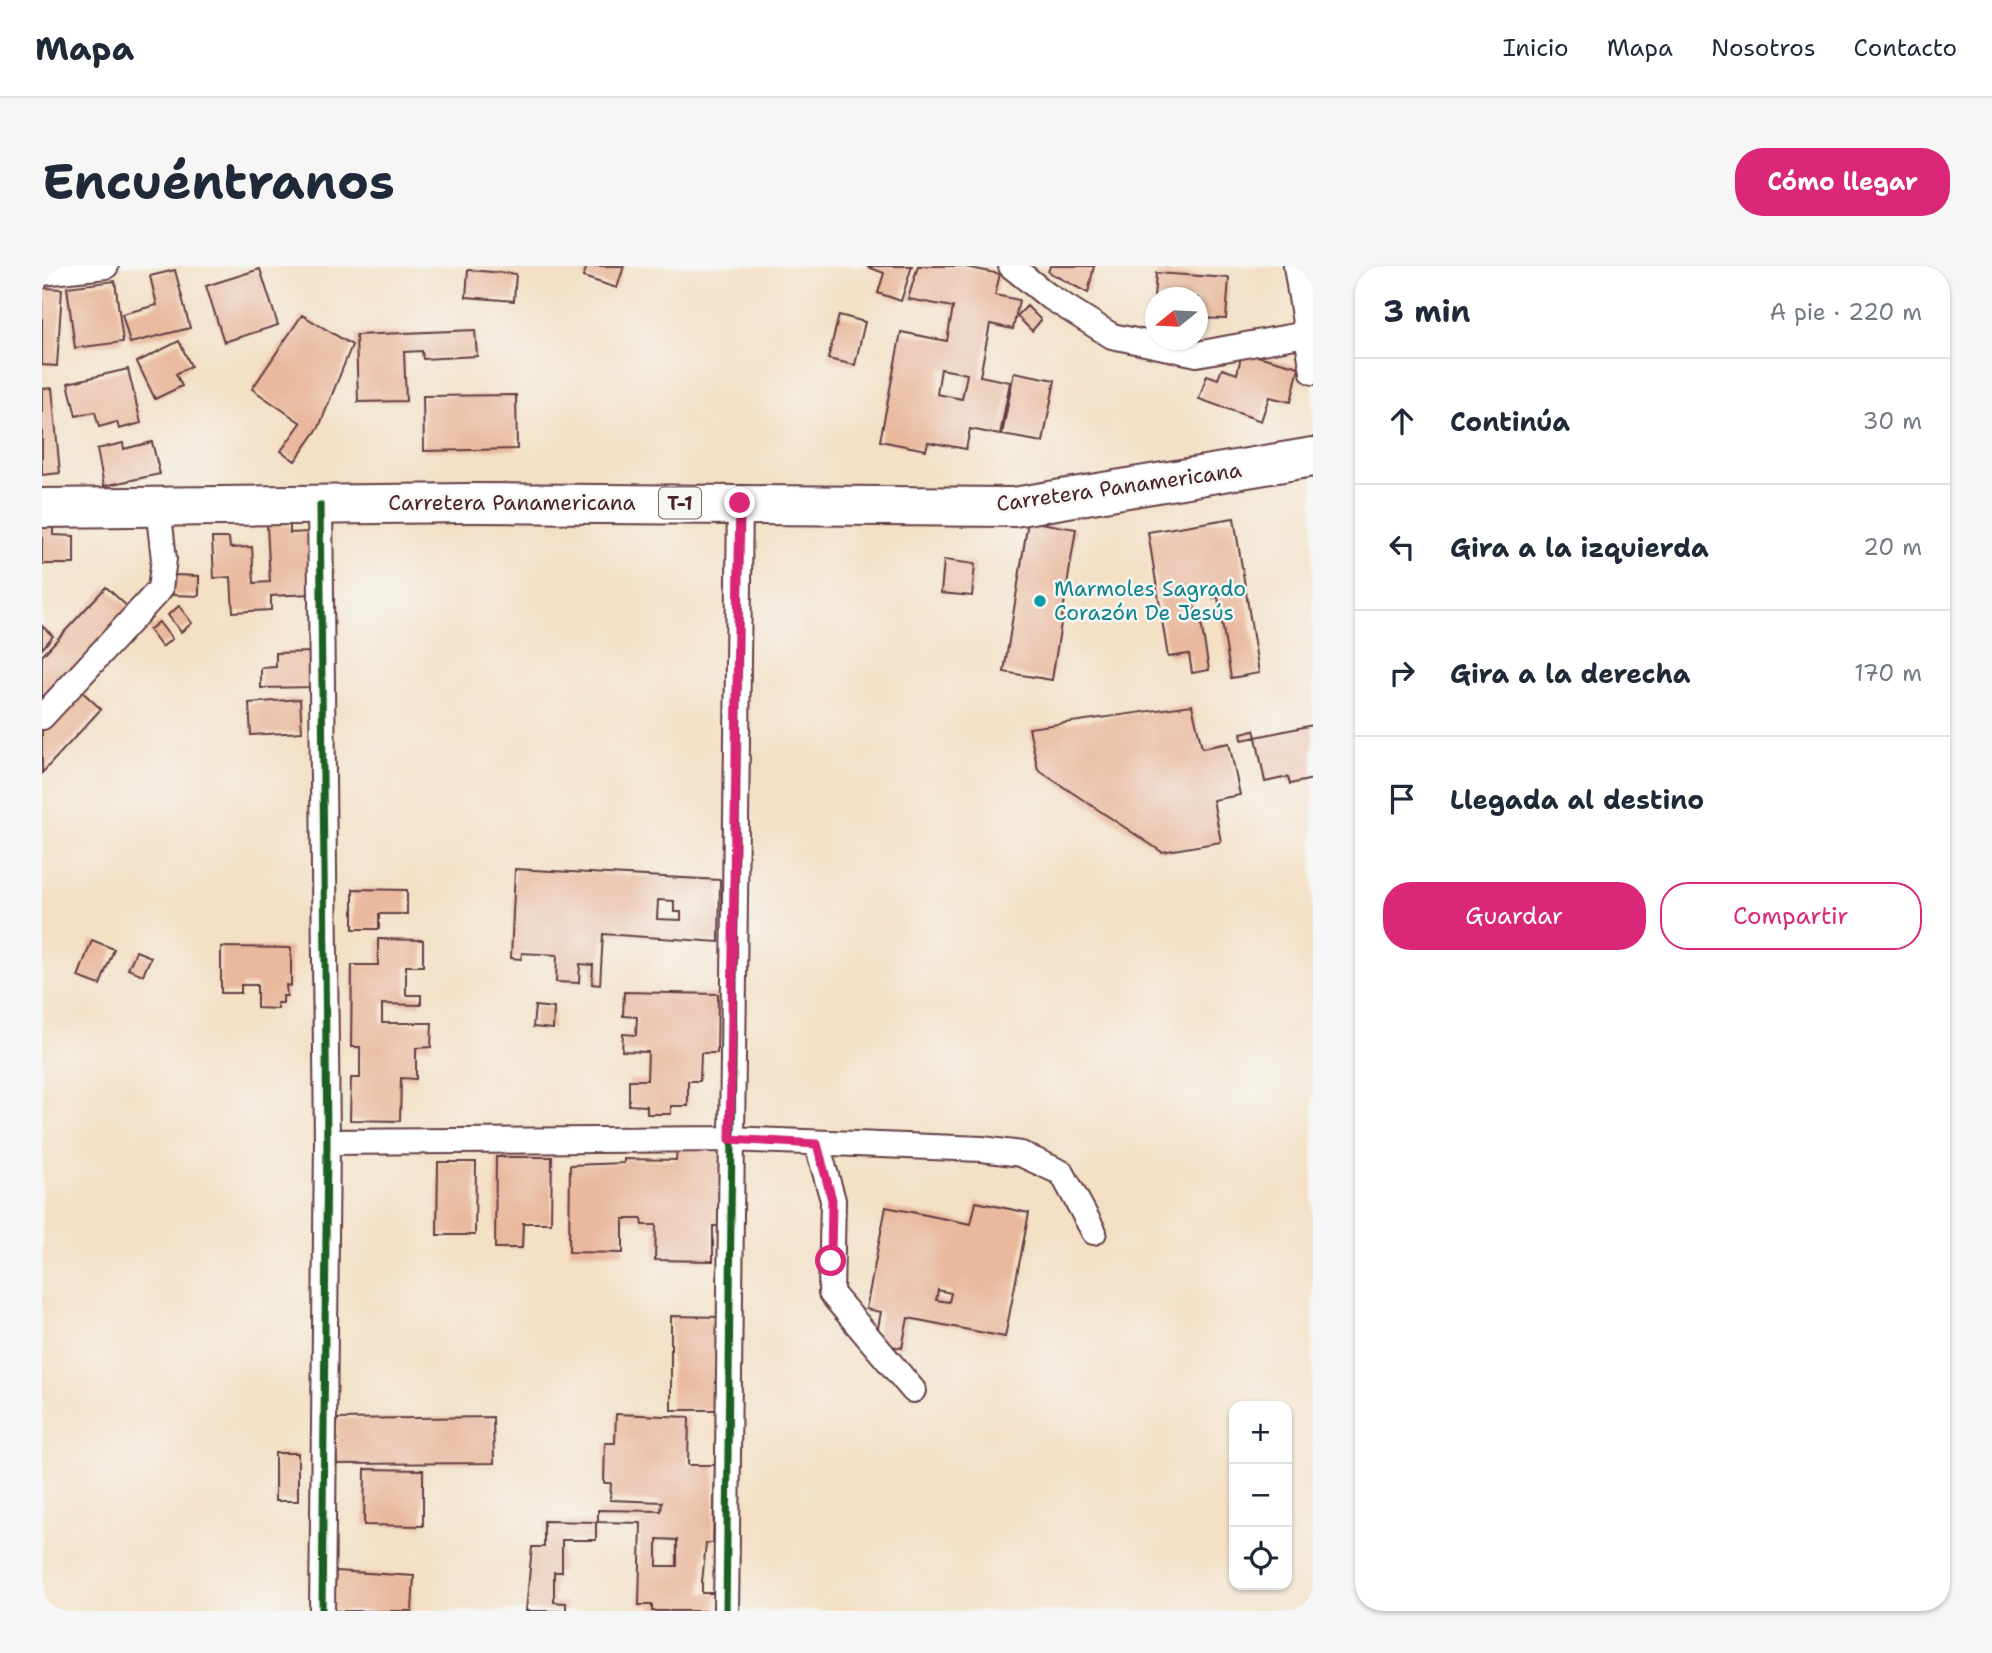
<!DOCTYPE html>
<html lang="es">
<head>
<meta charset="utf-8">
<style>
	body { margin:0; font-family:"Shantell Sans",sans-serif; background:#f6f6f7; color:#1f2937 }
	.controls { position:absolute; right:21px; bottom:21px; display:grid; overflow:hidden; border-radius:14px; box-shadow:0 2px 5px #0004 }
	.controls button { width:63px; height:63px; display:grid; place-items:center; padding:0; border:0; border-bottom:2px solid #e0e1e3; background:#fff; color:#1f2937; font:35px sans-serif }
	.compass { position:absolute; left:1103px; top:21px; width:63px; height:63px; border-radius:50%; background:#fff; box-shadow:0 2px 5px #0004; rotate:252deg }
	.stop { position:absolute; width:21px; height:21px; margin:-16px; border:5px solid #db2777; border-radius:50%; background:#fff }
	.stop.end { background:#db2777; border-color:#fff; box-shadow:0 2px 7px #0008 }
	.list { margin:0; padding:0; list-style:none }
	h2 { display:flex; justify-content:space-between; align-items:center; height:91px; margin:0; padding:0 28px; font-size:30px }
	h2 small { font-size:23px; font-weight:400; color:#747a83 }
	.list li { display:grid; grid-template-columns:46px 1fr auto; gap:21px; align-items:center; box-sizing:border-box; height:126px; padding:0 28px; border-top:2px solid #e0e1e3 }
	.list b { display:block; font-size:26px; white-space:nowrap }
	.list em { font-size:23px; font-style:normal; color:#747a83 }
	.actions { display:flex; gap:14px; padding:21px 28px }
	.actions a { flex:1; padding:16px 0; border:2px solid #db2777; border-radius:28px; text-align:center; font-size:24px; color:#db2777 }
	.actions .main { background:#db2777; color:#fff }
	.icon { flex:none; width:38px; height:38px; fill:none; stroke:currentColor; stroke-width:2; stroke-linecap:round; stroke-linejoin:round }
	.map { position:relative; flex:none; width:1271px; height:1345px; overflow:hidden; border-radius:28px }
	header { display:flex; align-items:center; gap:42px; box-sizing:border-box; height:98px; padding:0 35px; background:#fff; border-bottom:2px solid #e0e1e3 }
	header strong { font-size:33px }
	nav { display:flex; gap:38px; margin-inline-start:auto; font-size:24px }
	.intro { display:flex; align-items:center; justify-content:space-between; box-sizing:border-box; height:168px; padding:0 42px }
	h1 { margin:0; font-size:49px }
	.button { padding:18px 32px; border-radius:28px; background:#db2777; color:#fff; font-size:24px; font-weight:700 }
	main { display:flex; gap:42px; padding:0 42px }
	aside { flex:1; background:#fff; border-radius:28px; box-shadow:0 2px 5px #0004 }
	.map>svg:first-child { display:block }
</style>
</head>
<body>
<header>
<strong>Mapa</strong>
<nav><a>Inicio</a><a>Mapa</a><a>Nosotros</a><a>Contacto</a></nav>
</header>
<div class="intro"><h1>Encuéntranos</h1><a class="button">Cómo llegar</a></div>
<main>
<div class="map">
<svg width="1271" height="1345" viewBox="0 0 1271 1345">
	<rect width="100%" height="100%" fill="#f6f6f2"/>
	<filter id="ink" filterUnits="userSpaceOnUse"><feTurbulence type="fractalNoise" baseFrequency=".0143" numOctaves="2"/><feDisplacementMap in="SourceGraphic" scale="14" xChannelSelector="R" yChannelSelector="G"/><feConvolveMatrix kernelMatrix="1 2 1 2 8 2 1 2 1" color-interpolation-filters="sRGB"/></filter>
	<filter id="wash" filterUnits="userSpaceOnUse"><feTurbulence type="fractalNoise" baseFrequency=".00686" numOctaves="4" result="noise"/><feDisplacementMap in="SourceGraphic" scale="28" xChannelSelector="R" yChannelSelector="G"/><feGaussianBlur stdDeviation="1.57" result="paint"/><feColorMatrix in="noise" values="0 0 0 0 0 0 0 0 0 0 0 0 0 0 0 0 0 1.4 0 .05"/><feComposite in="paint" operator="in"/></filter>
	<g filter="url(#wash)">
		<rect width="100%" height="100%" fill="#f3e0c5"/>
		<g id="blocks">
			<path fill="#e9b89d" fill-rule="evenodd" d="M545,0H582L575,22L541,11Z
				M824,0H870L859,35L836,27L842,7Z
				M876,0H919L958,8L953,29L977,34L971,63L948,58L938,110L968,116L958,169L928,163L924,183L886,176L884,184L838,175L859,66L905,75L911,41L866,33ZM899,103L925,108L920,133L895,128Z
				M1008,0H1052L1046,27L1006,6Z
				M218,3L236,59L182,76L164,20Z
				M133,4L148,62L88,77L80,48L115,39L108,10Z
				M426,4L474,8L472,35L424,31Z
				M1114,7L1187,12L1184,53L1156,52V32H1112Z
				M73,15L81,76L33,82L25,21Z
				M0,22L20,23L15,100L0,99Z
				M985,40L999,54L990,65L975,50Z
				M260,49L310,79L277,161L253,195L239,185L259,157L210,123Z
				M797,49L823,56L813,99L786,93Z
				M433,64L435,90L381,93L380,85L362,86L364,135L316,136L314,69Z
				M137,75L149,100L134,108L140,120L113,133L95,96Z
				M1200,86L1257,101L1249,136L1227,131L1219,155L1157,133L1165,109L1176,113L1180,103L1195,108Z
				M86,103L99,157L77,163L75,156L57,161L53,146L34,150L26,117Z
				M972,106L1013,114L1001,176L960,169Z
				M10,122L18,207L0,209V123Z
				M474,129L475,183L382,185L381,130Z
				M110,176L118,208L62,220L55,183L81,177L82,183Z
				M1192,252L1217,407L1189,412L1176,331L1171,332L1169,320L1149,323L1154,351L1158,350L1167,404L1150,407L1147,388L1126,391L1106,266Z
				M986,255L1034,263L1010,414L962,406Z
				M0,257H11V269L32,270V298H0Z
				M225,259H248V267L266,266L269,328L229,330V344L191,346L189,311L172,312L170,272H187L188,282L210,281L212,317L228,316Z
				M902,294L933,298L930,330L899,327Z
				M131,309L157,310V330L131,329Z
				M64,321L87,342L0,436V390Z
				M137,340L150,357L139,366L126,349Z
				M117,356L130,373L120,381L107,364Z
				M0,360L11,370L0,383Z
				M270,386L271,421L219,422V402L234,401V387Z
				M36,422L59,443L0,507V461Z
				M258,433L260,466L209,469L207,437Z
				M1150,439L1160,482L1187,477L1198,529L1171,534L1179,576L1120,586L996,504L987,462Z
				M1271,459V513L1248,518L1246,511L1223,516L1214,471Z
				M1212,464L1214,471L1200,474L1199,467Z
				M473,603L678,614L677,676L561,668L558,719L550,718L551,699L538,698L537,717L514,716L515,689L480,687L479,693L469,692ZM616,634L632,635V646H639V654L615,653Z
				M311,623L365,624V648H337V663H311Z
				M336,673L381,674V700H364V729H379V739L340,738V757H390L389,781L374,782V813L359,812L358,855L308,854L309,812H318V781H309L310,699H336Z
				M50,674L72,683L58,719L36,711Z
				M179,681L249,682V720L244,719L245,730H241V737H235L236,743L215,742V719H199V727H179Z
				M94,685L109,691L101,709L86,703Z
				M582,726L676,728L675,787H659L658,815H646V840H629V848H605V840L587,839V814H605L606,786L580,785L581,768L594,769L595,751L581,750Z
				M493,740L512,742L511,763L491,761Z
				M635,883L680,884V960H671V995L613,994L614,959H601L600,953H581V987L527,986L528,899L582,897V893L634,894Z
				M454,891H510L509,957H481L480,982H453Z
				M396,896H434L433,969H395Z
				M934,936L987,947L963,1071L866,1052L860,1082L833,1077L839,1046L824,1043L844,941L929,958ZM896,1024L909,1027L907,1036L894,1034Z
				M629,1050L678,1051V1144H629Z
				M574,1148L647,1151L646,1199H673L671,1277H664L660,1316V1327H674L673,1345H610V1339H597L599,1257L556,1256V1244L619,1245L620,1236L568,1234L569,1217H562L563,1177H573ZM615,1273L635,1274V1300H615Z
				M451,1151L452,1197L295,1198L294,1153Z
				M233,1187H256V1235H233Z
				M323,1203L381,1204V1260L322,1259Z
				M502,1255L554,1256V1274H520V1306H512V1336L524,1337V1345H484L490,1281H502Z
				M294,1305L372,1310L370,1345H291Z"/>
		</g>
	</g>
	<g filter="url(#ink)">
		<use href="#blocks" fill-opacity="0" stroke="#633c42" stroke-width="2"/>
		<g fill="none" stroke-linecap="round" stroke-linejoin="round">
			<g stroke="#633c42" stroke-width="28">
				<path id="minor" d="M969,0L1005,29L1070,70L1155,88L1264,68
					M1254,0L1271,106
					M0,7L64,0
					M278,239L285,876L280,1345
					M0,451L118,323L122,293L116,241
					M285,876L688,873L940,883L979,888L1020,907L1052,966
					M775,878L791,934L789,1027L871,1124
					M684,1345L698,237"/>
			</g>
			<g stroke="#633c42" stroke-width="42">
				<path id="trunk" d="M0,242L428,237L972,241L1271,191"/>
			</g>
			<use href="#minor" stroke="#fff" stroke-width="24"/>
			<use href="#trunk" stroke="#fff" stroke-width="38"/>
			<g stroke="#f6f6f2" stroke-width="11">
				<path id="cycleway" d="M278,239L285,876L280,1345
					M684,1345L698,237"/>
			</g>
			<use href="#cycleway" stroke="#1b5e20" stroke-width="7"/>
		</g>
	</g>
	<g fill="none" stroke-linecap="round" stroke-linejoin="round" filter="url(#ink)">
		<path stroke="#db2777" stroke-width="9" d="M698,237L688,873L775,878L790,934L789,995"/>
	</g>
	<circle fill="#0f9aa8" stroke="#f6f6f2" stroke-width="2.5" cx="998" cy="335" r="7"/>
	<g text-anchor="middle" stroke-width="5" stroke-linejoin="round" paint-order="stroke">
		<rect fill="#f6f6f2" stroke="#7e6067" stroke-width="2" x="617" y="221.5" width="42" height="31" rx="5"/>
		<g font-size="19" font-weight="bold" fill="#4a1f2b">
			<text x="638" y="244">T-1</text>
		</g>
		<g font-size="21" fill="#4a1f2b" stroke="#f6f6f2">
			<text transform="translate(1077 221) rotate(-8)" y="7">Carretera Panamericana</text>
			<text x="470" y="244">Carretera Panamericana</text>
		</g>
		<g font-size="21" fill="#0d838f" stroke="#f6f6f2" text-anchor="start">
			<text x="1012" y="330">Marmoles Sagrado<tspan x="1012" dy="24">Corazón De Jesús</tspan></text>
		</g>
	</g>
</svg>
<div class="controls">
<button>+</button>
<button>−</button>
<button><svg class="icon" aria-label="locate" viewBox="0 0 24 24"><circle cx="12" cy="12" r="6"/><path d="M12 2v4M12 18v4M2 12h4M18 12h4"/></svg></button>
</div>
<svg class="compass" viewBox="-18 -18 36 36"><path d="M0-13l5 13h-10z" fill="#e53935"/><path d="M0 13l5-13h-10z" fill="#747a83"/></svg>
<div class="stop" style="left:789px;top:995px"></div>
<div class="stop end" style="left:698px;top:237px"></div>
</div>
<aside>
<h2>3 min<small>A pie · 220 m</small></h2>
<ul class="list">
<li><svg class="icon" aria-label="ahead" viewBox="0 0 24 24"><path d="M12 20V5M6 11l6-6 6 6"/></svg><div><b>Continúa</b></div><em>30 m</em></li>
<li><svg class="icon" aria-label="left" viewBox="0 0 24 24"><path d="M17 20v-9H6M10 6l-5 5 5 5"/></svg><div><b>Gira a la izquierda</b></div><em>20 m</em></li>
<li><svg class="icon" aria-label="right" viewBox="0 0 24 24"><path d="M7 20v-9h11M14 6l5 5-5 5"/></svg><div><b>Gira a la derecha</b></div><em>170 m</em></li>
<li><svg class="icon" aria-label="arrive" viewBox="0 0 24 24"><path d="M6 21V4h12l-3 4 3 4H6"/></svg><div><b>Llegada al destino</b></div></li>
</ul>
<div class="actions"><a class="main">Guardar</a><a>Compartir</a></div>
</aside>
</main>
</body>
</html>
